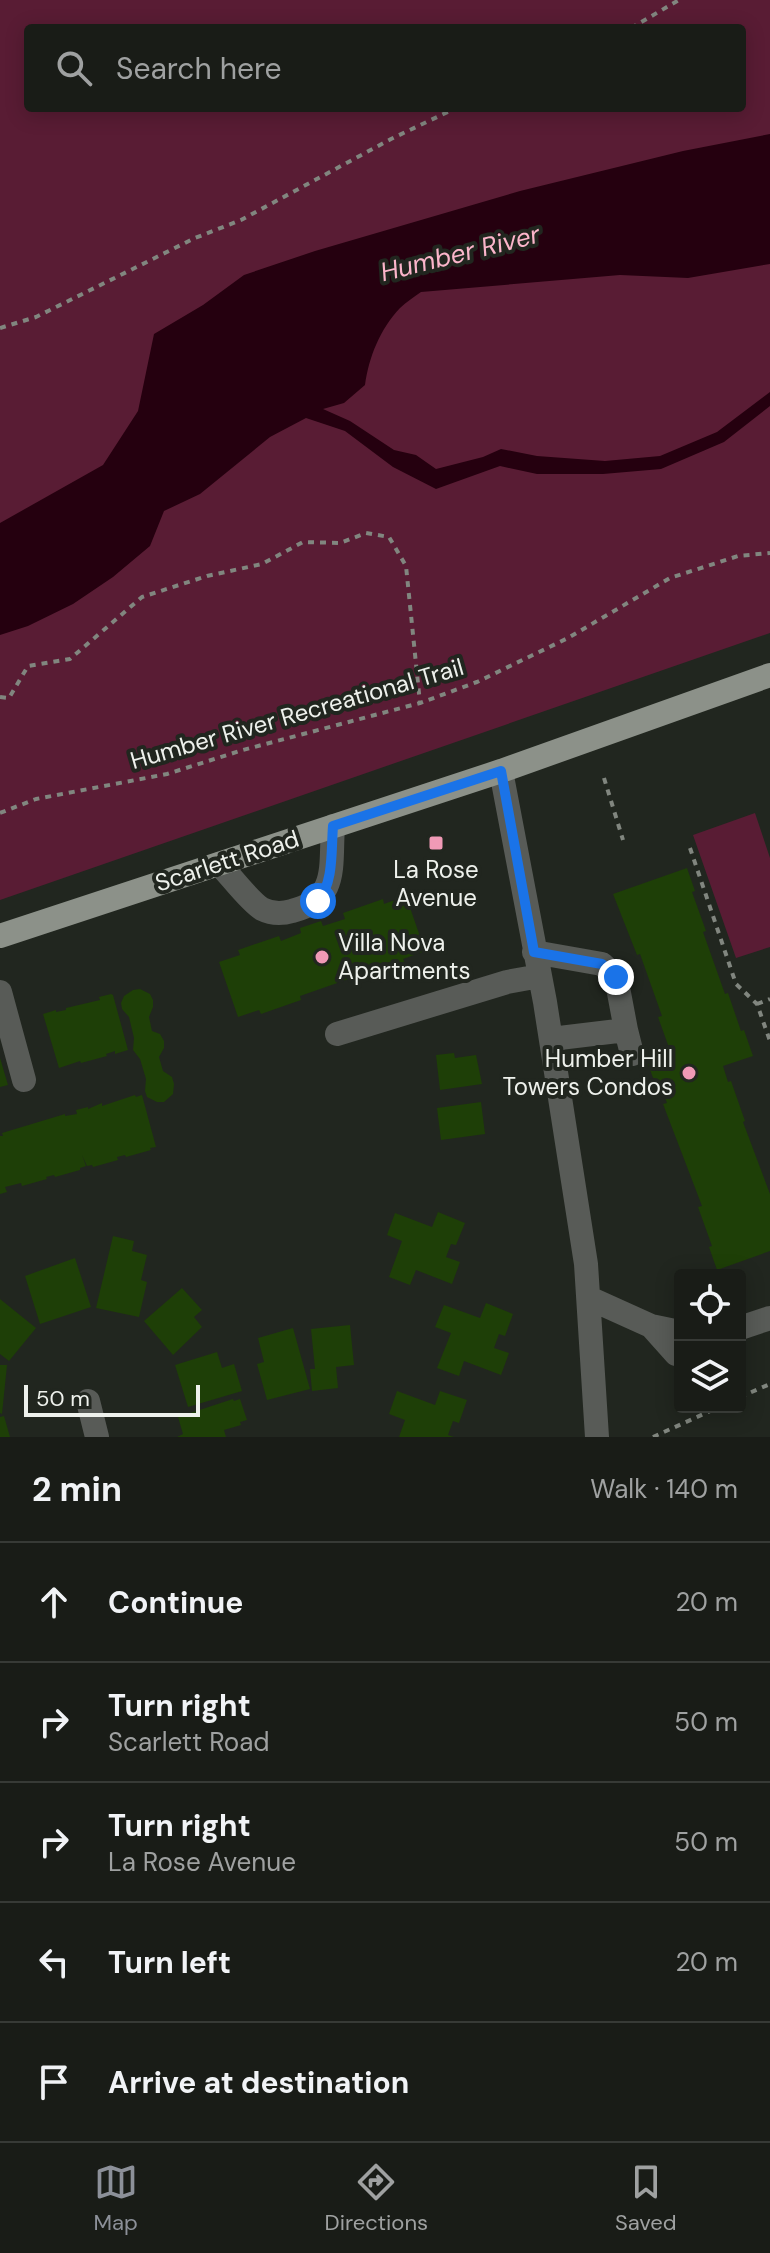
<!DOCTYPE html>
<html lang="en">
<head>
<meta charset="utf-8">
<style>
	body { margin:0; font-family:"DM Sans",sans-serif; background:#222520; color:#f1f3f6 }
	.controls { position:absolute; right:24px; bottom:24px; display:grid; overflow:hidden; border-radius:8px; box-shadow:0 4px 20px #0003 }
	.controls button { width:72px; height:72px; display:grid; place-items:center; padding:0; border:0; border-bottom:2px solid #373a36; background:#191c17; color:#f1f3f6; font:40px sans-serif }
	.scale { position:absolute; left:24px; bottom:20px; width:176px; box-sizing:border-box; padding-left:8px; border:4px solid #eef1ec; border-top:0; font-size:22px; line-height:28px; white-space:nowrap; color:#eef1ec; -webkit-text-stroke:6px #21261f; paint-order:stroke }
	.stop { position:absolute; width:24px; height:24px; margin:-18px; border:6px solid #1a73e8; border-radius:50%; background:#fff }
	.stop.end { background:#1a73e8; border-color:#fff; box-shadow:0 2px 8px #0008 }
	.list { margin:0; padding:0; list-style:none }
	h2 { display:flex; justify-content:space-between; align-items:center; height:104px; margin:0; padding:0 32px; font-size:34px }
	h2 small { font-size:26px; font-weight:400; color:#9fa1a1 }
	.list li { display:grid; grid-template-columns:52px 1fr auto; gap:24px; align-items:center; box-sizing:border-box; height:120px; padding:0 32px; border-top:2px solid #373a36 }
	.list b { display:block; font-size:30px; white-space:nowrap }
	.list p { margin:0; font-size:26px; white-space:nowrap; color:#9fa1a1 }
	.list em { font-size:26px; font-style:normal; color:#9fa1a1 }
	.icon { flex:none; width:44px; height:44px; fill:none; stroke:currentColor; stroke-width:2; stroke-linecap:round; stroke-linejoin:round }
	.map { position:relative; flex:none; width:770px; height:1437px; overflow:hidden }
	.search { position:absolute; background:#191c17; box-shadow:0 4px 20px #0003; left:24px; right:24px; top:24px; height:88px; display:flex; align-items:center; gap:20px; box-sizing:border-box; padding:0 28px; border-radius:8px; color:#9fa1a1; font-size:30px }
	.sheet { height:704px; background:#191c17 }
	nav { display:flex; justify-content:space-around; align-items:center; box-sizing:border-box; height:112px; border-top:2px solid #373a36; background:#191c17; font-size:22px; color:#9fa1a1 }
	nav a { display:grid; justify-items:center; gap:4px }
	nav .on { color:#8c9099 }
	.map>svg:first-child { display:block }
</style>
</head>
<body>
<div class="map">
<svg width="770" height="1437" viewBox="0 0 770 1437">
	<rect width="100%" height="100%" fill="#21261f"/>
	<path fill="#591c34" fill-rule="evenodd" d="M0,0H770V633L0,900ZM28,28H742V108H28Z
		M755,813L770,858V947L736,958L693,835Z"/>
	<path fill="#25000f" d="M770,134V264L688,278L620,275L421,292C414,297 406,302 400,308C380,329 369,357 365,385L344,403L323,409L350,421L394,450L416,455L436,469L483,457L501,449L537,456L605,461L660,456L717,432L770,392V406L724,442L661,469L603,474H537L500,466L436,489L393,467L345,431L306,418L270,437L200,494L164,511L150,546L113,577L73,604L28,626L0,635V523L103,465L138,411L154,334L203,305L244,275L315,251L520,191L683,151Z"/>
	<path fill="#1e3f07" d="M687,868L695,891L692,892L706,931L703,932L725,994L728,993L741,1031L744,1030L753,1056L723,1066L728,1082L731,1081L745,1121L743,1122L770,1194V1251L717,1270L709,1247L712,1246L698,1207L702,1206L663,1104L667,1103L660,1084L656,1086L648,1064L672,1056L658,1017L662,1016L640,954L637,955L613,894Z
		M406,896L425,951L403,959L405,964L365,978L363,974L300,996L301,1000L261,1014L259,1010L238,1017L219,962L240,955L238,950L279,936L281,941L301,933L300,928L321,921L323,926L345,919L343,913L383,899L384,904Z
		M140,989L150,994L153,1000V1007L149,1017L152,1031L160,1034L164,1041V1048L159,1057L163,1071L172,1077L174,1084L173,1094L164,1102H157L147,1097L145,1091L146,1079L140,1059L133,1050L134,1038L129,1017L122,1009L121,1003L124,996L133,990Z
		M111,994L113,995L128,1050L115,1054V1051L106,1054L107,1056L81,1063L80,1061L59,1068L43,1014L56,1010V1012L66,1010V1008L100,1000L99,997Z
		M454,1053L455,1058L476,1055L482,1084L440,1090L436,1055Z
		M0,1058L8,1085L0,1087Z
		M135,1095L136,1097L142,1095L156,1147L150,1148L151,1150L126,1157L125,1155L117,1157L118,1160L93,1167L92,1165L87,1166L82,1155L86,1166L80,1168V1170L55,1177L54,1175L46,1177L47,1179L22,1186L21,1183L5,1187L7,1192L0,1194V1136H3L2,1133L65,1114V1116L77,1114L76,1110L88,1107V1109L102,1103V1106Z
		M481,1102L485,1134L441,1140L437,1108Z
		M438,1212L465,1223L456,1245L451,1244L446,1257L460,1262L452,1284L416,1270L410,1285L389,1277L402,1241L387,1235L395,1213L432,1227Z
		M113,1236L134,1241L132,1251L147,1255L141,1280L147,1282L139,1317L96,1308Z
		M75,1258L91,1307L40,1324L25,1276Z
		M182,1288L202,1310L194,1317L202,1327L173,1355L144,1321Z
		M0,1299L36,1328L9,1361L0,1354Z
		M486,1303L513,1314L505,1336L499,1334L494,1348L509,1353L501,1375L464,1361L459,1376L437,1368L451,1333L435,1327L444,1305L480,1318Z
		M350,1325L354,1365L336,1367L338,1388L312,1391L310,1369H315L311,1329Z
		M293,1328L310,1389L267,1400L257,1364L264,1362L258,1338Z
		M217,1352L222,1368L234,1364L242,1391L188,1407L175,1365Z
		M0,1365H7L2,1414L0,1413Z
		M397,1391L435,1405L440,1391L467,1400L459,1423L453,1421L448,1435L454,1437H399L405,1420L389,1414Z
		M233,1399L234,1401L240,1399L247,1420L240,1422L241,1425L224,1430L226,1437H177L183,1434L178,1417Z
		M4,1416L10,1437H0V1417Z"/>
	<g fill="none" stroke-linecap="round" stroke-linejoin="round">
		<path stroke="#81867f" stroke-width="4" stroke-dasharray="6 6" stroke-linecap="butt" d="M631,28L679,0
			M0,328L36,317L195,238L241,220L391,139L456,108
			M0,697L9,698L28,666L70,659L142,597L207,576L262,564L303,542L340,543L366,533L389,537L406,566L420,703
			M604,778L623,840
			M0,813L36,799L167,774L243,750L420,703L477,682L568,638L670,578L738,556L770,553
			M690,848L736,984L757,1004L770,1041
			M757,1004L770,999
			M740,1397L770,1384
			M653,1437L719,1407"/>
		<path stroke="#585b57" stroke-width="24" d="M501,771L545,1002L586,1264L597,1437
			M219,864C230,875 249,901 262,909C272,914 282,914 292,911C339,899 330,867 333,826
			M534,952L602,964L616,977L626,1030
			M0,992L24,1080
			M337,1034L507,982L540,976
			M551,1039L626,1030L632,1054
			M589,1298L651,1326L680,1332
			M651,1326L676,1354H680
			M740,1328L770,1318
			M88,1401L97,1437"/>
		<path stroke="#8c9189" stroke-width="24" d="M0,936L501,771L770,675"/>
	</g>
	<g fill="none" stroke-linecap="round" stroke-linejoin="round">
		<path stroke="#1a73e8" stroke-width="10" d="M318,901C334,882 331,851 333,826L501,771L534,952L602,964L616,977"/>
	</g>
	<g fill="#f09ab6" stroke="#21261f" stroke-width="3">
		<rect x="428" y="835" width="16" height="16" rx="4"/>
		<circle cx="322" cy="957" r="8"/>
		<circle cx="689" cy="1073" r="8"/>
	</g>
	<g text-anchor="middle" stroke-width="8" stroke-linejoin="round" paint-order="stroke">
		<g font-size="24" fill="#eef1ec" stroke="#21261f">
			<text transform="translate(297 714) rotate(-16)" y="8">Humber River Recreational Trail</text>
			<text transform="translate(227 861) rotate(-18)" y="8">Scarlett Road</text>
		</g>
		<g font-size="24" fill="#eef1ec" stroke="#21261f">
			<text x="436" y="878">La Rose<tspan x="436" dy="28">Avenue</tspan></text>
			<text x="338" y="951" text-anchor="start">Villa Nova<tspan x="338" dy="28">Apartments</tspan></text>
			<text x="673" y="1067" text-anchor="end">Humber Hill<tspan x="673" dy="28">Towers Condos</tspan></text>
		</g>
		<g font-size="26" font-style="italic" fill="#fbb5ca" stroke="#21261f">
			<text transform="translate(460 253) rotate(-14)" y="9">Humber River</text>
		</g>
	</g>
</svg>
<div class="controls">
<button><svg class="icon" aria-label="locate" viewBox="0 0 24 24"><circle cx="12" cy="12" r="6"/><path d="M12 2v4M12 18v4M2 12h4M18 12h4"/></svg></button>
<button><svg class="icon" aria-label="layers" viewBox="0 0 24 24"><path d="M12 4l9 5-9 5-9-5zM3 14l9 5 9-5"/></svg></button>
</div>
<div class="scale">50 m</div>
<div class="stop" style="left:318px;top:901px"></div>
<div class="stop end" style="left:616px;top:977px"></div>
<div class="search"><svg class="icon" aria-label="search" viewBox="0 0 24 24"><circle cx="10" cy="10" r="6"/><path d="M15 15l6 6"/></svg>Search here</div>
</div>
<section class="sheet">
<h2>2 min<small>Walk · 140 m</small></h2>
<ul class="list">
<li><svg class="icon" aria-label="ahead" viewBox="0 0 24 24"><path d="M12 20V5M6 11l6-6 6 6"/></svg><div><b>Continue</b></div><em>20 m</em></li>
<li><svg class="icon" aria-label="right" viewBox="0 0 24 24"><path d="M7 20v-9h11M14 6l5 5-5 5"/></svg><div><b>Turn right</b><p>Scarlett Road</p></div><em>50 m</em></li>
<li><svg class="icon" aria-label="right" viewBox="0 0 24 24"><path d="M7 20v-9h11M14 6l5 5-5 5"/></svg><div><b>Turn right</b><p>La Rose Avenue</p></div><em>50 m</em></li>
<li><svg class="icon" aria-label="left" viewBox="0 0 24 24"><path d="M17 20v-9H6M10 6l-5 5 5 5"/></svg><div><b>Turn left</b></div><em>20 m</em></li>
<li><svg class="icon" aria-label="arrive" viewBox="0 0 24 24"><path d="M6 21V4h12l-3 4 3 4H6"/></svg><div><b>Arrive at destination</b></div></li>
</ul>
</section>
<nav>
<a class="on"><svg class="icon" aria-label="map" viewBox="0 0 24 24"><path d="M3 6l6-2 6 2 6-2v14l-6 2-6-2-6 2zM9 4v14M15 6v14"/></svg>Map</a>
<a><svg class="icon" aria-label="directions" viewBox="0 0 24 24"><path d="M12 3l9 9-9 9-9-9zM9 14v-3h6M13 9l2 2-2 2"/></svg>Directions</a>
<a><svg class="icon" aria-label="saved" viewBox="0 0 24 24"><path d="M7 4h10v16l-5-4-5 4z"/></svg>Saved</a>
</nav>
</body>
</html>
